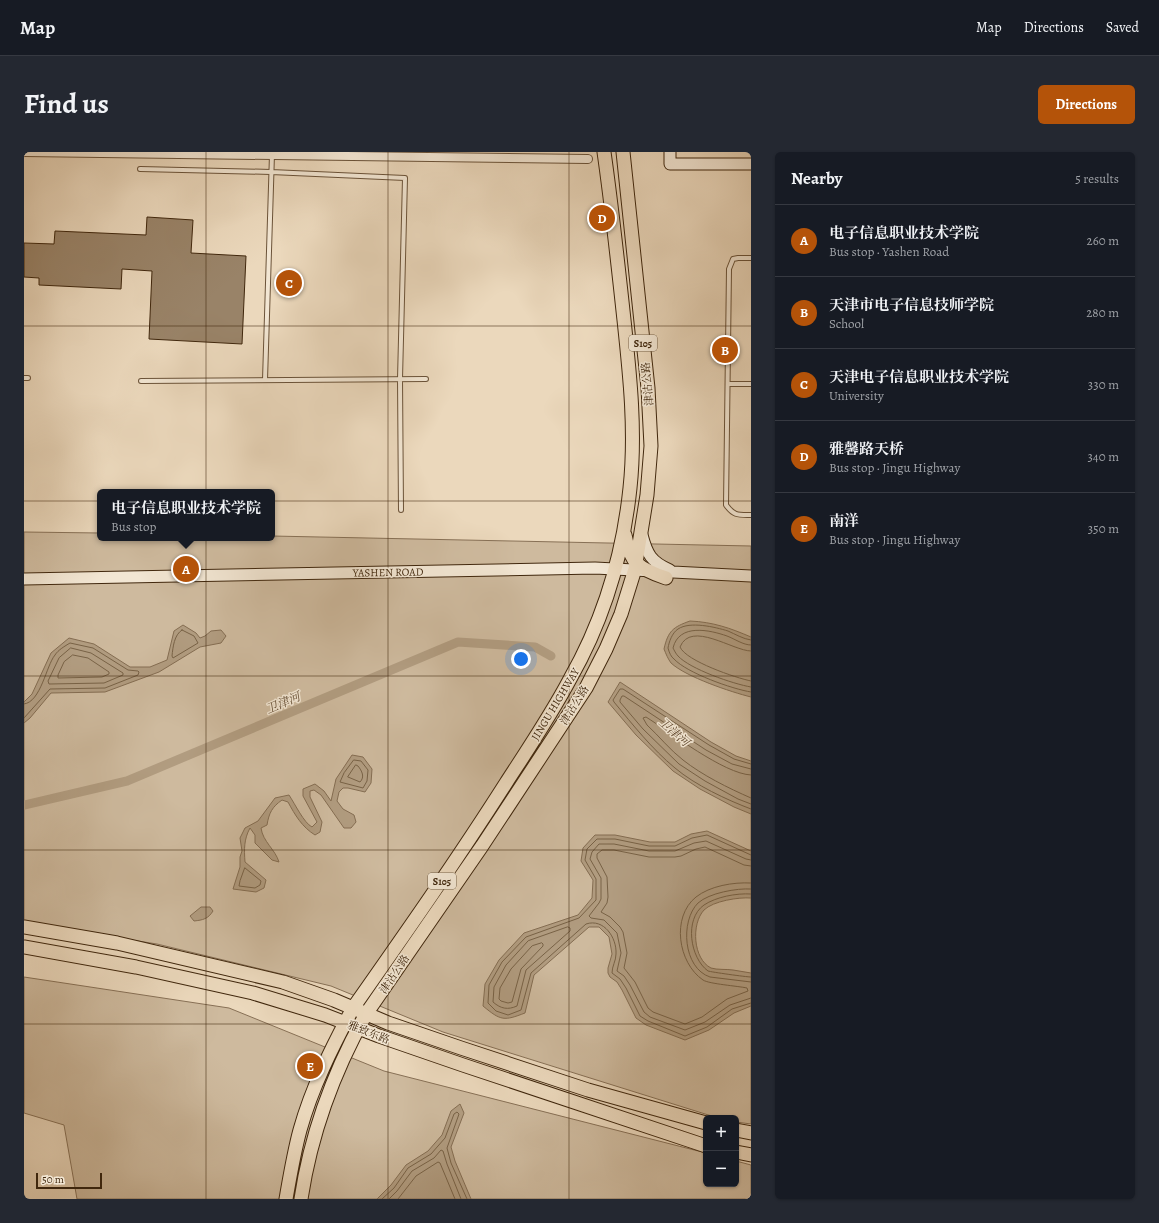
<!DOCTYPE html>
<html lang="en">
<head>
<meta charset="utf-8">
<style>
	body { margin:0; font-family:Alegreya,"Noto Serif SC",serif; background:#242831; color:#f1f3f6 }
	.controls { position:absolute; right:12px; bottom:12px; display:grid; overflow:hidden; border-radius:6px; box-shadow:0 1px 3px #0004 }
	.controls button { width:36px; height:36px; display:grid; place-items:center; padding:0; border:0; border-bottom:1px solid #363941; background:#171b24; color:#f1f3f6; font:20px sans-serif }
	.scale { position:absolute; left:12px; bottom:10px; width:66px; box-sizing:border-box; padding-left:4px; border:2px solid #40270d; border-top:0; font-size:11px; line-height:14px; white-space:nowrap; color:#40270d; -webkit-text-stroke:3px #f2e6d3; paint-order:stroke }
	.you { position:absolute; left:497px; top:507px; width:14px; height:14px; margin:-10px; border:3px solid #fff; border-radius:50%; background:#1a73e8; box-shadow:0 0 0 6px #1a73e833 }
	.badge { display:grid; place-items:center; width:26px; height:26px; border-radius:50%; background:#b45309; color:#fff; font-size:13px; font-weight:700 }
	.pin { position:absolute; translate:-50% -50%; border:2px solid #fff; box-shadow:0 1px 4px #0006 }
	.popup { position:absolute; left:73px; top:337px; width:178px; height:52px; box-sizing:border-box; display:grid; place-content:center; border-radius:6px; background:#171b24; filter:drop-shadow(0 1px 3px #0005); font-size:13px; white-space:nowrap; color:#9ea1a6 }
	.popup b { font-size:15px; color:#f1f3f6 }
	.popup::after { content:''; position:absolute; left:50%; top:100%; margin-left:-8px; border:8px solid transparent; border-top-color:#171b24 }
	.list { margin:0; padding:0; list-style:none }
	h2 { display:flex; justify-content:space-between; align-items:center; height:52px; margin:0; padding:0 16px; font-size:17px }
	h2 small { font-size:13px; font-weight:400; color:#9ea1a6 }
	.list li { display:grid; grid-template-columns:26px 1fr auto; gap:12px; align-items:center; box-sizing:border-box; height:72px; padding:0 16px; border-top:1px solid #363941 }
	.list b { display:block; font-size:15px; white-space:nowrap }
	.list p { margin:0; font-size:13px; white-space:nowrap; color:#9ea1a6 }
	.list em { font-size:13px; font-style:normal; color:#9ea1a6 }
	.map { position:relative; flex:none; width:727px; height:1047px; overflow:hidden; border-radius:6px }
	header { display:flex; align-items:center; gap:24px; box-sizing:border-box; height:56px; padding:0 20px; background:#171b24; border-bottom:1px solid #363941 }
	header strong { font-size:19px }
	nav { display:flex; gap:22px; margin-inline-start:auto; font-size:14px }
	.intro { display:flex; align-items:center; justify-content:space-between; box-sizing:border-box; height:96px; padding:0 24px }
	h1 { margin:0; font-size:28px }
	.button { padding:10px 18px; border-radius:6px; background:#b45309; color:#fff; font-size:14px; font-weight:700 }
	main { display:flex; gap:24px; padding:0 24px }
	aside { flex:1; background:#171b24; border-radius:6px; box-shadow:0 1px 3px #0004 }
	.map>svg:first-child { display:block }
</style>
</head>
<body>
<header>
<strong>Map</strong>
<nav><a>Map</a><a>Directions</a><a>Saved</a></nav>
</header>
<div class="intro"><h1>Find us</h1><a class="button">Directions</a></div>
<main>
<div class="map">
<svg width="727" height="1047" viewBox="0 0 727 1047">
	<rect width="100%" height="100%" fill="#ebd8bc"/>
	<filter id="stains"><feTurbulence type="fractalNoise" baseFrequency=".005" numOctaves="4"/><feColorMatrix values="0 0 0 0 .2 0 0 0 0 .09 0 0 0 0 .02 0 0 0 .5 -.17"/></filter>
	<radialGradient id="worn" r=".72"><stop offset=".6" stop-color="#630" stop-opacity="0"/><stop offset="1" stop-color="#630" stop-opacity=".3"/></radialGradient>
	<path fill="#ceba9e" stroke="#877056" d="M0,380L76,381V386H248V384L727,394V972L712,970V966H694L419,880L307,834L133,792L0,771Z
		M0,825L205,856L360,919L682,1001V1032H712V1009L727,1013V1047H53L40,973L0,961Z"/>
	<path fill="#b19c80" stroke="#846d52" d="M666,469C689,470 706,476 727,485V545C707,540 662,525 647,511C644,507 642,502 640,497C644,479 649,475 666,469Z
		M159,473L172,481L176,486L181,484L187,479L197,478L202,484L197,491L176,495L135,520L81,540L27,541L6,566L0,571V550L8,542L27,501L45,486L70,492L106,515H126L143,508L150,479Z
		M596,530L687,590L712,604L727,609V662L710,655L676,637L649,619L612,583L584,550Z
		M328,603L339,605L348,617L347,631L341,640L324,636H319L315,640L313,649L319,657L330,663L332,670L327,676H320L297,643L290,638L286,639V645L298,670L296,680L291,683C278,675 271,663 264,650L258,648C248,655 245,661 243,673L237,676C239,690 251,697 255,710L248,708L231,691V683L226,676C220,687 220,697 221,710L242,728L240,736L232,740L209,737L216,715V705L218,699L216,686L221,676L234,669L251,646L265,643C271,652 280,671 288,675L293,670L279,644V637L291,632L300,639L307,649L312,627Z
		M683,679L727,699V746C715,745 689,749 680,758C667,772 669,807 687,816C693,818 703,817 709,818C715,819 721,820 727,821V854L710,861L685,878L661,888L622,873L612,866L598,838L593,830L586,825L584,821V816L588,802L585,785L575,775H565L510,823L501,861C480,869 477,869 459,854L461,832L475,808L500,781L554,763L568,746L569,728L557,709L559,696L571,683H591L626,690H651L667,682Z
		M177,755H186L189,759C184,767 179,768 170,769L166,764Z
		M436,952L440,961L427,995L431,1009L447,1047H353L367,1033L382,1013L404,999L418,983L427,959Z"/>
	<g fill="none" stroke-linecap="round" stroke-linejoin="round">
		<path stroke="#786246" stroke-width="1" d="M158,478L170,484L174,491L149,506L148,504C149,495 150,483 158,478Z
			M727,488C719,487 711,482 704,479C691,475 666,469 654,477C648,481 645,490 644,496C645,500 647,505 650,507C663,521 708,537 727,540
			M727,493C719,493 711,487 703,484C686,478 655,471 649,496C650,498 652,502 654,504C666,517 709,532 727,535
			M47,496L67,501L99,521V523L80,531L25,532L24,529L35,506Z
			M727,499C709,499 667,468 656,495C662,509 712,526 727,529
			M49,503L64,506L85,520V522L78,525L34,526V523L40,510Z
			M0,552C17,550 22,514 31,503C34,498 41,494 46,491L69,496L104,518L114,519L115,520L114,523L81,536L26,537L0,566
			M330,608L337,609L344,618L343,629L339,636L316,630L320,621Z
			M727,612L710,607L685,593L599,537H596L589,548L590,550C609,573 628,597 651,616C671,633 703,648 727,657
			M332,613L334,614C338,619 341,625 336,630L324,625Z
			M727,617L708,612L682,598L600,544H598L596,548V550L619,577L655,612L681,629L714,647L727,652
			M727,623C700,622 646,580 622,565L619,566L623,573C635,584 646,598 659,608C678,623 704,636 727,646
			M727,703L683,683L668,686L651,694H625L591,687H573L563,697L561,708L572,727V748L555,766L502,785L478,810L465,833L464,851L472,859L484,863L497,858L507,821L562,772C580,766 593,786 592,802C592,809 588,814 588,821L596,827L602,836L616,864L624,869L661,884L683,875L708,857L727,851
			M727,708L722,707L682,689L670,691L651,699H625L590,692H575L568,700L566,707L577,726V747L575,751L565,764L567,766L580,768L593,781L597,801L593,819L600,824L606,833L620,860L626,865L661,878L681,870L706,853L727,846
			M727,714L720,713L681,695L672,697L657,704L651,705H625L590,698H578L573,702V706L583,725L584,745L583,751L577,760L586,765L596,775L599,780L603,801L600,816L611,830L624,856L629,860L661,872L678,865L703,847L724,839L723,836C714,834 685,832 679,828C654,811 647,765 672,745C686,734 709,730 727,731
			M221,716L237,729L236,733L231,736L215,734L216,729Z
			M727,737C713,736 685,741 674,751C656,769 659,816 686,825L727,830
			M727,742C712,741 692,745 680,753C660,767 666,806 684,819C687,820 722,825 727,825
			M544,775L546,776V779L502,818L493,854C484,858 477,857 469,850L470,835L482,813L504,789Z
			M518,791L519,792V794L497,817L488,850L484,851L477,849L475,847L476,836L487,817L508,794Z
			M358,1047L370,1036L384,1016L407,1002L421,986L430,962L433,960L435,962L423,996L427,1011L443,1047
			M365,1047L373,1039L388,1019L410,1006L417,998L419,999L423,1012L437,1047
			M374,1047L392,1024L414,1010L416,1011L431,1047"/>
		<path stroke="#b19c80" stroke-width="9" d="M0,653L103,629L434,490L511,495L527,504"/>
	</g>
	<path fill="#998368" stroke="#40270d" d="M123,65L169,68L167,101L222,104L218,192L125,187L128,119L98,117L97,137L15,133V126L0,125V91L30,92L31,79L122,83Z"/>
	<g fill="none" stroke-linecap="round" stroke-linejoin="round">
		<g stroke="#6b5339" stroke-width="6">
			<path id="lane" d="M116,17L247,20L381,26L376,227L377,358
				M727,106H714L709,107L705,117L702,353C710,364 714,363 727,363
				M0,226H4
				M241,228L248,2
				M117,229L402,227
				M704,232H727"/>
		</g>
		<g stroke="#6b5339" stroke-width="10">
			<path id="street" d="M0,0L564,7"/>
		</g>
		<g stroke="#40270d" stroke-width="13">
			<path id="secondary" d="M646,0V12H727
				M618,383C623,402 627,410 646,418
				M0,427L571,416L727,424"/>
		</g>
		<g stroke="#40270d" stroke-width="15">
			<path id="primary" d="M601,383C606,411 615,417 642,426
				M0,775L93,791L259,830L310,848L364,871L437,896L564,938L682,971
				M0,795L112,815L229,841L301,863L355,884L439,913L682,994
				M712,978L727,981
				M712,1000L727,1003
				M262,1047C266,1024 270,1000 276,978C288,935 308,895 329,856C381,782 433,708 482,631C504,597 527,563 546,527C579,469 599,403 606,336C612,280 606,224 600,168C594,112 588,56 580,0
				M277,1047C287,981 310,919 342,862L458,694L562,536L582,497L597,462L611,417L623,343L627,294L624,236L599,0"/>
		</g>
		<use href="#lane" stroke="#f2e6d3" stroke-width="4"/>
		<use href="#street" stroke="#f2e6d3" stroke-width="8"/>
		<use href="#secondary" stroke="#f2e6d3" stroke-width="11"/>
		<use href="#primary" stroke="#ebd8bc" stroke-width="13"/>
	</g>
	<path fill="none" stroke="#40270d" stroke-width="1" stroke-opacity="0.55" d="M182,0V1047M364,0V1047M545,0V1047M0,174H727M0,349H727M0,524H727M0,698H727M0,872H727"/>
	<g text-anchor="middle" stroke-width="3" stroke-linejoin="round" paint-order="stroke">
		<g fill="#f2e6d3" stroke="#756048" stroke-width="1">
			<rect x="605" y="183" width="28" height="16" rx="3"/>
			<rect x="404" y="721" width="28" height="16" rx="3"/>
		</g>
		<g font-size="10" font-weight="bold" fill="#40270d">
			<text x="619" y="195">S105</text>
			<text x="418" y="733">S105</text>
		</g>
		<g font-size="11" fill="#40270d" stroke="#f2e6d3">
			<text transform="translate(623 232) rotate(-95)" y="4">津沽公路</text>
			<text transform="translate(364 420) rotate(-1)" y="4">YASHEN ROAD</text>
			<text transform="translate(531 552) rotate(-59)" y="4">JINGU HIGHWAY</text>
			<text transform="translate(550 553) rotate(-58)" y="4">津沽公路</text>
			<text transform="translate(370 822) rotate(-56)" y="4">津沽公路</text>
			<text transform="translate(345 880) rotate(21)" y="4">雅致东路</text>
		</g>
		<g font-size="12" font-style="italic" fill="#624a30" stroke="#f2e6d3">
			<text transform="translate(259 551) rotate(-23)" y="4">卫津河</text>
			<text transform="translate(650 580) rotate(41)" y="4">卫津河</text>
		</g>
	</g>
	<rect width="100%" height="100%" filter="url(#stains)"/>
	<rect width="100%" height="100%" fill="url(#worn)"/>
</svg>
<div class="controls">
<button>+</button>
<button>−</button>
</div>
<div class="scale">50 m</div>
<div class="you"></div>
<div class="pin badge" style="left:162px;top:417px">A</div>
<div class="popup"><b>电子信息职业技术学院</b>Bus stop</div>
<div class="pin badge" style="left:701px;top:198px">B</div>
<div class="pin badge" style="left:265px;top:131px">C</div>
<div class="pin badge" style="left:578px;top:66px">D</div>
<div class="pin badge" style="left:286px;top:914px">E</div>
</div>
<aside>
<h2>Nearby<small>5 results</small></h2>
<ul class="list">
<li><span class="badge">A</span><div><b>电子信息职业技术学院</b><p>Bus stop · Yashen Road</p></div><em>260 m</em></li>
<li><span class="badge">B</span><div><b>天津市电子信息技师学院</b><p>School</p></div><em>280 m</em></li>
<li><span class="badge">C</span><div><b>天津电子信息职业技术学院</b><p>University</p></div><em>330 m</em></li>
<li><span class="badge">D</span><div><b>雅馨路天桥</b><p>Bus stop · Jingu Highway</p></div><em>340 m</em></li>
<li><span class="badge">E</span><div><b>南洋</b><p>Bus stop · Jingu Highway</p></div><em>350 m</em></li>
</ul>
</aside>
</main>
</body>
</html>
